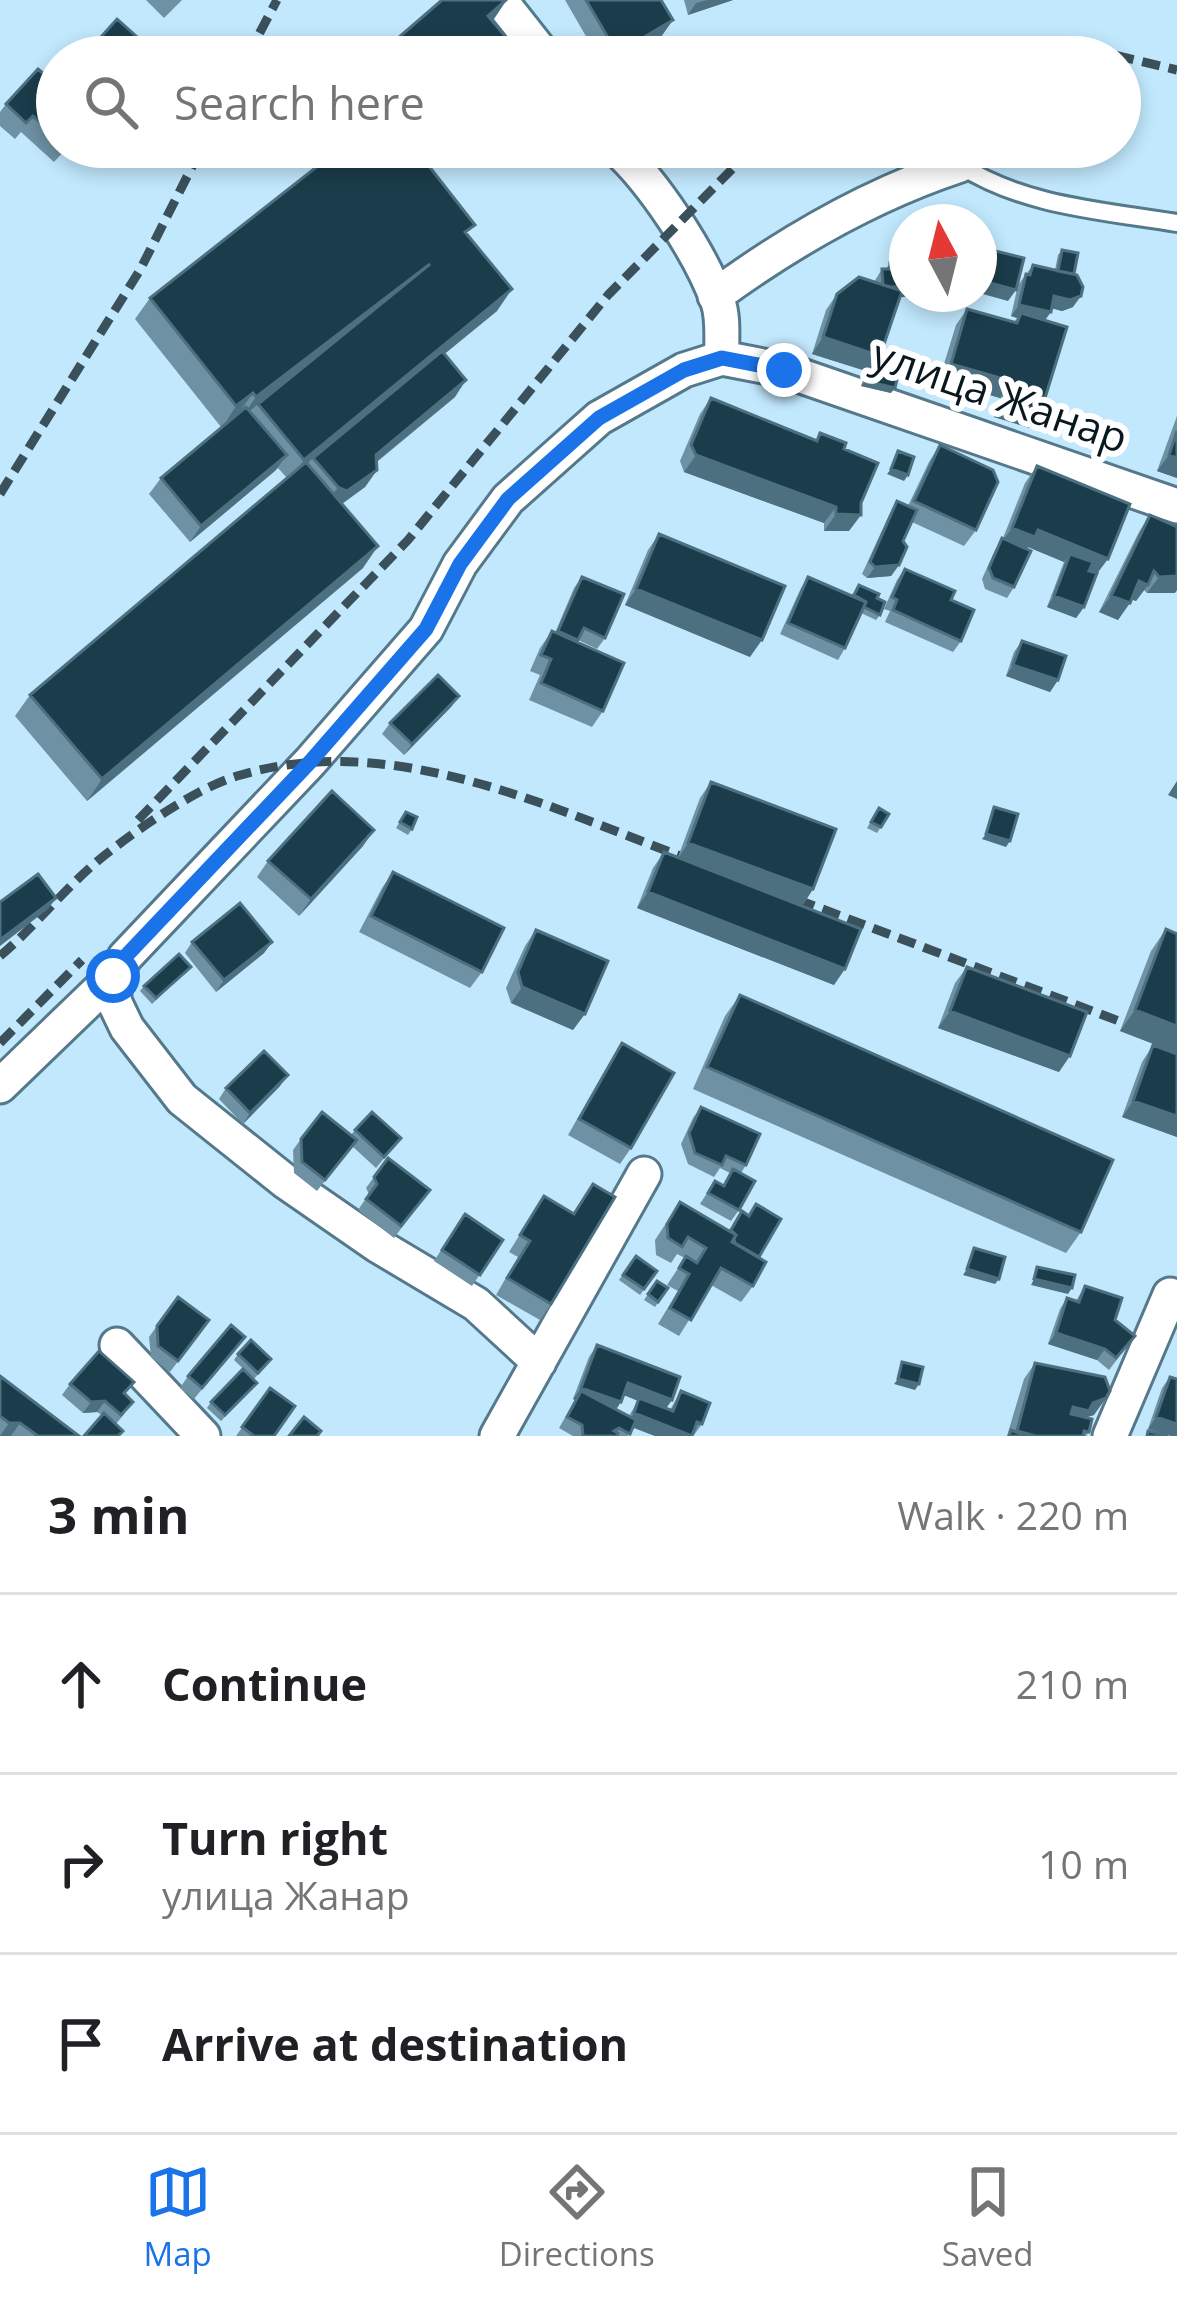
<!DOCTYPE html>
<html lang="en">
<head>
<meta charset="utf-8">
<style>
	body { margin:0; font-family:"Open Sans",sans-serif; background:#f2f2f2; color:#202124 }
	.compass { position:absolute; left:889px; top:204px; width:108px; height:108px; border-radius:50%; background:#fff; box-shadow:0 6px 18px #0003; rotate:353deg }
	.stop { position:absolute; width:36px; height:36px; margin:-27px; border:9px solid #1a73e8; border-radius:50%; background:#fff }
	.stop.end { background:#1a73e8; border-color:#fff; box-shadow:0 3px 12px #0008 }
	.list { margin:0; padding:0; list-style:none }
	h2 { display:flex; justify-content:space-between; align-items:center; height:156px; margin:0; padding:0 48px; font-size:51px }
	h2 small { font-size:39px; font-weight:400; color:#757577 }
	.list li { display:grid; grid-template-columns:78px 1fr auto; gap:36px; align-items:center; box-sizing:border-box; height:180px; padding:0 48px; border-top:3px solid #e0e0e0 }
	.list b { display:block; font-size:45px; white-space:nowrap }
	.list p { margin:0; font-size:39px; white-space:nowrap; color:#757577 }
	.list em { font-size:39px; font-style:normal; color:#757577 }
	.icon { flex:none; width:66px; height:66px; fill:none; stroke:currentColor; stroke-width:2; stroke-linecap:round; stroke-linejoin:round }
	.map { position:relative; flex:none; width:1177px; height:1436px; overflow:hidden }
	.search { position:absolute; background:#fff; box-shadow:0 6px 18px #0003; left:36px; right:36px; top:36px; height:132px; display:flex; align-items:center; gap:30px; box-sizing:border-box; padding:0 42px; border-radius:66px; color:#757577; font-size:45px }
	.sheet { height:696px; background:#fff }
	nav { display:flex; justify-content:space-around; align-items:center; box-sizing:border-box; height:168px; border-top:3px solid #e0e0e0; background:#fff; font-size:33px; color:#757577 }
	nav a { display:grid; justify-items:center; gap:6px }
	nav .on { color:#1a73e8 }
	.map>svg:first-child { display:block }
</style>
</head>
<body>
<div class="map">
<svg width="1177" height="1436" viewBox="0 0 1177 1436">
	<rect width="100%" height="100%" fill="#c1e8fd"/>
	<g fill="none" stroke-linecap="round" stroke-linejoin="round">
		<g stroke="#55798b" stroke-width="22">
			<path id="lane" d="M960,165C1023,206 1104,211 1177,223"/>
		</g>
		<g stroke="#55798b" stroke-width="39">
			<path id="street" d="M500,0L545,57
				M615,147C653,181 701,254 718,302C724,318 721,341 722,358
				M715,296C790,241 872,194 960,165
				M0,1086L114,976
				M117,1345L203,1436
				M539,1362L476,1304L377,1245L286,1182L182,1099L127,1028L114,1001V976L125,957L310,762L426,629L460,564L508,499L599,418L684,370L722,358L784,370L1177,506
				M497,1436L644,1174
				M1110,1436L1170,1295"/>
		</g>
		<use href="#lane" stroke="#fff" stroke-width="16"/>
		<use href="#street" stroke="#fff" stroke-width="33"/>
		<path stroke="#3a505a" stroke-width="9" stroke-dasharray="18 9" stroke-linecap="butt" d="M247,57L277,0
			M955,57L966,53H1106L1177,70
			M0,494L140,270L202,147
			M138,820L408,540L608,295L745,156L760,147
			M772,890L1177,1043
			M0,956C37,925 67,885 105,855C139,828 197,788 237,776C397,727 562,814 710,867
			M0,1043L82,960"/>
	</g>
	<path fill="#6e92a4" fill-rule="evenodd" d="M146,0H182L164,18Z
		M565,0H661V37L627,57H598Z
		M684,0H733L688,15Z
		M57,85V147H68L54,162L21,132L15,139L0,126V112L6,104Z
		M342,147H424L417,152L468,235L497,311L444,354L455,397L377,462V470L365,487L342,504L363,568L87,801L15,716L30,695L287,478L278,468L190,542L149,494L161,478L221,427L135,319L150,298Z
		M1062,250L1074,274L1073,307L1062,311L1052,308L1045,320L1041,411L1030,428L994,417L1000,398L939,380L956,325L967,309L1014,322L1017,318L1011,316L1018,285L1033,265L1055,270L1058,255Z
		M890,263L907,294H944L900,297L879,357L891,393L861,386L866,371L812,354L826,310L837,294L874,282L882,269H886Z
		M711,398L815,441L820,433L844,449L849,531H824V523L684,472L680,461L700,414Z
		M1177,416V478L1157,471Z
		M940,445L976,530L964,546L912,522L903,541L899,565L891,576L867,578L862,574L890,513L897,501L908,506L929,462Z
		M1037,466L1096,575L1084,607L1076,618L1047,607L1064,562L1028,547L1014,587L1007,598L985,589L982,579L995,550L1003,538L1025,483Z
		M1150,515L1175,593H1147L1144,590L1136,601L1131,599L1118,620L1099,612L1139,532Z
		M659,534L750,657L625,605L648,550Z
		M905,569L951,600L961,641L953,652L885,622L890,611L884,609L897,580Z
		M582,577L605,638L597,649L578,640L577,642L603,711L592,727L529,700L540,675L530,671L540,648L552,631L555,633L574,588Z
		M808,577L852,596L859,585L877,598L880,615L876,620L861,613L845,648L838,660L780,634L801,588Z
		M1022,641L1058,680L1050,692L1006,676L1014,652Z
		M459,696L451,707L404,755L382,734L390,723Z
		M711,782L813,889L802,906L834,985L637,908L653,868L664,852L678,857L700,798Z
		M879,808L889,814L877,833L867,828Z
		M406,812L412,829L408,835L396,828Z
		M363,846L299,916L257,877L268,861Z
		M393,872L482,972L470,988L359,932L382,888Z
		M1166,929L1177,1053L1120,1031L1151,951Z
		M536,930L573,1030L511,1003L506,988L525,946Z
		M192,942H272L264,953L216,992L185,953Z
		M191,967L152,1004L140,991L144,986Z
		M967,967L1059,1072L938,1028L955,983Z
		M740,995L1081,1232L1066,1253L693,1089L725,1016Z
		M622,1043L631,1148L620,1164L568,1135L611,1060Z
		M1153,1045L1177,1054V1137L1122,1117L1142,1062Z
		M280,1086L243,1124L219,1099L226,1088Z
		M701,1107L746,1165L741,1173L739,1210L731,1221L700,1204L715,1181L723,1185L730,1173L720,1168L714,1177L688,1164L681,1144L693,1118Z
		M355,1130L401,1138L376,1168L352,1146L317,1191L294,1173L293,1150L301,1139L351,1135Z
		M388,1158L430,1190L394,1238L358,1210L369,1194L366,1188Z
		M593,1184L551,1304L540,1320L496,1295L518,1257L509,1252L544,1196L573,1213Z
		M680,1202L729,1231L742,1211L748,1215L756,1204L759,1258L753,1286L741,1302L711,1285L679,1336L658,1324L678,1291L667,1285L685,1258L677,1254L671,1263L656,1255L655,1240Z
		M465,1214L503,1240L472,1286L434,1261Z
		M636,1256L657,1271L640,1295L619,1280Z
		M657,1281L668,1288L655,1307L644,1300Z
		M1085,1286L1115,1320L1135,1336L1109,1370L1097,1360L1048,1344L1060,1309L1067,1298L1076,1301Z
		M178,1297L209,1320L170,1372L151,1357L149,1337Z
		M245,1337L194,1399L180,1388L188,1376Z
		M597,1345L672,1400L666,1408L670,1410L681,1391L702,1424L694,1435L655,1436L633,1427L628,1436H573L559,1428L575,1400L573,1399L589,1357ZM624,1395L638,1401L629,1416L616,1409Z
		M238,1354L271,1359L254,1379L234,1360Z
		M1035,1363L1094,1415L1085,1418L1089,1432L1086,1436H1007L1024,1379Z
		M0,1376L79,1436H0Z
		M1170,1377L1171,1436L1148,1429L1162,1388Z
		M70,1384L125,1395V1413L116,1424L97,1412L83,1413L62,1395Z
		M253,1388L221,1421L207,1408L211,1402Z
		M270,1388L274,1436H236Z"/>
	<path fill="#4d7080" d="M707,0H733L688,15L696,3Z
		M506,1L492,22L488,16Z
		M673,20L661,37L627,57H614L617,53Z
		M430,264L258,404L241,418L256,397Z
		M979,280L1016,290L1008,301L979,293Z
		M907,286V294H944L875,299L883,288Z
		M512,289L497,311L315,460L313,458L289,481L304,460Z
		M1054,296H1081L1073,307L1062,311L1046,307Z
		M1019,305L1051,312L1043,323L1021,313L1017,318L1011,316Z
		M823,337L880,356L869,372V367L866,371L812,354Z
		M951,364L1011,381L1000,398L939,380Z
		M466,380L455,397L365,471L376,455Z
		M865,381L895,388L891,393L861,386Z
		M253,393L238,414L222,428L236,406Z
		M1006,401L1041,411L1030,428L994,417Z
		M287,455L275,471L190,542L201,526Z
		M696,455L836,507L824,523L684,472Z
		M1169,455L1177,458V478L1157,471Z
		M891,469L908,475L904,481L887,474Z
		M377,470L365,487L336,508L326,504L338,487Z
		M836,514L861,515L849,531H824Z
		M1012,528L1038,530L1108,559L1096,575L1070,554L1064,562L1028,547L1024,554L1000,544Z
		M378,546L363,568L87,801L102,779Z
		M899,565L891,576L867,578L875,567Z
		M1177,576V590L1175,593H1147L1159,577Z
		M1139,581L1148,585L1136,601L1127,598Z
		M636,589L762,640L750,657L625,605Z
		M1054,596L1084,607L1076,618L1047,607Z
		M1111,596L1130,603L1118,620L1099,612Z
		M1013,665L1058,680L1050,692L1006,676Z
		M459,696L451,707L404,755L412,744Z
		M1177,781V799L1168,795Z
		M374,830L363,846L299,916L311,899Z
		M986,834L1010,841L1006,847L982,839Z
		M688,843L813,889L802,906L677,860Z
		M648,892L845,969L834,985L637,908Z
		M56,898L48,909L0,946V940Z
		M272,942L264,953L216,992L224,980Z
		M522,987L585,1014L573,1030L511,1003Z
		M1135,1010L1177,1026V1053L1120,1031Z
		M950,1011L1070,1056L1059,1072L938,1028Z
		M288,1075L280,1086L243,1124L250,1113Z
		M1133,1101L1177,1116V1137L1122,1117Z
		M967,1269L999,1279L995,1284L963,1275Z
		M1034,1279L1072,1288L1068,1294L1031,1285Z
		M1056,1333L1105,1349L1097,1360L1048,1344Z
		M898,1379L919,1384L915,1390L894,1384Z
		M628,1383L672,1400L664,1411L621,1394Z
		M581,1388L621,1402L613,1414L581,1391L575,1400L573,1399Z
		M1106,1398L1094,1415L1062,1423L1073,1407Z
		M105,1401L97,1412L83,1413L91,1402Z
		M634,1413L692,1436H655L626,1425Z
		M1156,1417L1177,1424V1436H1171L1148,1429Z
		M9,1423H20L11,1436H0Z"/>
	<path fill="#1b3c4b" stroke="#4d7080" stroke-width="3" d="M442,0H506L488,16L521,55L519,57H376Z
		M586,0H661L673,20L617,53Z
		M117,19L155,53L152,57L84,56Z
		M38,69L57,85V137L33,116L26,123L6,104Z
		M342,147H398L403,154L406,152L401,147H414L475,225L465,232L512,289L304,460L258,404L430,264L256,397L253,393L236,406L150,298Z
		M979,247L1024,258L1016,290L979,280Z
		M1062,250L1078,253L1074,274L1058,271Z
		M907,262V286L891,287L883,285L882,269H890V263Z
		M1033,265L1077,275L1083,287L1081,296L1070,300L1054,296L1051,312L1019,305L1026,274L1030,275Z
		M859,277L902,291L880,356L823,337L837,294Z
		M967,309L1017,323L1021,313L1067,327L1041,411L1006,401L1011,381L951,364Z
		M442,351L466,380L376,455L377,470L347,491L338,487L313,458Z
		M879,357L901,362L895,388L865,381L869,367L876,369Z
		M711,398L817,441L820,433L846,443L844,449L878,463L861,503V515L836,514V507L696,455L691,445Z
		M246,407L287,455L201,526L161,478Z
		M1177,431V458L1169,455Z
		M940,445L993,470L998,482L976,530L914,501Z
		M898,451L914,457L908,475L891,469Z
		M306,462L378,546L102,779L30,695Z
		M1037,466L1130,504L1108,559L1038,530L1035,537L1012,528Z
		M897,501L917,510L903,541L907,547L899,565L875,567L870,562Z
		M1150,515L1177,527V576L1159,577L1154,571L1148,585L1139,581L1130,603L1111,596Z
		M659,534L785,586L762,640L636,589Z
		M1002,538L1031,551L1014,587L993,578L989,568Z
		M1070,554L1093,562L1089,571L1097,573L1084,607L1054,596Z
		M905,569L955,591L951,600L974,610L961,641L893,610L897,600L892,597Z
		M582,577L624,594L605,638L584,628L578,640L558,631Z
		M808,577L866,602L845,648L788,623Z
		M859,585L879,594L877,598L885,602L880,615L864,607L866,602L854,595Z
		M552,631L624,663L603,711L541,683L551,659L541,655Z
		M1022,641L1066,656L1058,680L1013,665Z
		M438,675L459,696L412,744L390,723Z
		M711,782L836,829L813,889L688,843Z
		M332,791L374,830L311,899L268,861Z
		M994,807L1018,814L1010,841L986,834Z
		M879,808L889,814L881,827L871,822Z
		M406,812L417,817L412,829L400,822Z
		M664,852L861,929L845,969L648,892Z
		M393,872L504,928L482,972L371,916Z
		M38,874L56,898L0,940V902Z
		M240,903L272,942L224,980L192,942Z
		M1166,929L1177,934V1026L1135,1010Z
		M536,930L608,961L585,1014L522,987L518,972Z
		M179,954L191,967L156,998L144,986Z
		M967,967L1087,1012L1070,1056L950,1011Z
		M740,995L1113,1160L1081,1232L707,1067Z
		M622,1043L674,1073L631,1148L579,1119Z
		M1153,1045L1177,1054V1116L1133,1101Z
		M264,1051L288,1075L250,1113L226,1088Z
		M701,1107L760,1134L746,1165L726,1156L722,1165L695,1153L689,1133Z
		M322,1112L357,1140L325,1180L302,1162L301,1139Z
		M372,1112L401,1138L384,1157L355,1130Z
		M388,1158L430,1190L401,1226L366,1199L377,1184L374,1177Z
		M733,1169L755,1181L739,1210L708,1193L715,1181L724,1186Z
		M593,1184L615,1197L551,1304L507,1278L530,1241L520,1235L544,1196L574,1214Z
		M680,1202L736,1235L732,1242L766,1262L753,1286L721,1268L691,1320L670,1308L689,1274L679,1268L686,1256L697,1263L706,1248L688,1237L682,1247L668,1238L667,1224Z
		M756,1204L781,1219L759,1257L735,1243L734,1239L736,1235L731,1230L742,1211L749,1216Z
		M465,1214L503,1240L480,1275L442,1250Z
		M974,1248L1005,1257L999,1279L967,1269Z
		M636,1256L657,1271L644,1289L623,1275Z
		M1037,1267L1075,1275L1072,1288L1034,1279Z
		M657,1281L668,1288L658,1302L648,1294Z
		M1085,1286L1122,1298L1115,1320L1135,1336L1116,1358L1105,1349L1056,1333L1067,1298L1079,1302Z
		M178,1297L209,1320L178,1361L158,1346L157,1326Z
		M231,1325L245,1337L202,1388L188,1376Z
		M251,1340L271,1359L258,1373L238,1354Z
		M597,1345L680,1377L672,1400L628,1383L621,1402L581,1388Z
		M99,1351L134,1382L124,1393L133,1402L121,1415L105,1401L91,1402L70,1384Z
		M902,1362L923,1367L919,1384L898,1379Z
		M1035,1363L1105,1377L1110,1391L1106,1398L1093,1403L1089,1411L1073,1407L1071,1414L1092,1419L1089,1432L1084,1431L1083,1436H1036L1017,1431Z
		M243,1369L257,1383L225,1415L211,1402Z
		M0,1376L79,1436H38L20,1423H9L0,1416Z
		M1170,1377L1177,1379V1424L1156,1417Z
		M270,1388L295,1406L274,1436H254L242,1427Z
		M581,1391L636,1420L630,1434L619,1428L614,1431L618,1433L617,1436H583L582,1425L567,1417Z
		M681,1391L710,1403L702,1424L697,1422L692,1436L634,1413L639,1398L673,1411Z
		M104,1413L123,1431L118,1436H84Z
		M304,1417L321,1431L317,1436H289Z
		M1011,1430L1027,1436H1009Z
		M1148,1431L1168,1436H1147Z"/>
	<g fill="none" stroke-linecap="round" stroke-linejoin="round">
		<path stroke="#1a73e8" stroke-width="15" d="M113,976L125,957L310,762L426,629L460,564L508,499L599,418L684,370L722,358L784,370"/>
	</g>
	<g text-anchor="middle" stroke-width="12" stroke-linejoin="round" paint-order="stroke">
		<g font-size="42" fill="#09181f" stroke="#fff">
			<text transform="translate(1000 396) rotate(19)" y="15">улица Жанар</text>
		</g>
	</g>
</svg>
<svg class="compass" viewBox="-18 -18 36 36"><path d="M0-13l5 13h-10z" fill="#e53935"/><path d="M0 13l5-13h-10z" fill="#757577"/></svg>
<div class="stop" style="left:113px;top:976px"></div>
<div class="stop end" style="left:784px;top:370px"></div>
<div class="search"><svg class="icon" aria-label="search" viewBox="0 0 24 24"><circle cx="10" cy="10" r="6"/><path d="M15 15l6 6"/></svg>Search here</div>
</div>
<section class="sheet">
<h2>3 min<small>Walk · 220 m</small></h2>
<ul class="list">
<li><svg class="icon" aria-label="ahead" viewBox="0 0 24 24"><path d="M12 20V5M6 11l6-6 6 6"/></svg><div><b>Continue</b></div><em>210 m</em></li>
<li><svg class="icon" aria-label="right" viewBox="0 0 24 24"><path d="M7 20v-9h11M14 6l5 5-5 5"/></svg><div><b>Turn right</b><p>улица Жанар</p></div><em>10 m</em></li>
<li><svg class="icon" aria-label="arrive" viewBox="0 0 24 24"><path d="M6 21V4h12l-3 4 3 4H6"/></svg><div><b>Arrive at destination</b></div></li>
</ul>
</section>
<nav>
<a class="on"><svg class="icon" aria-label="map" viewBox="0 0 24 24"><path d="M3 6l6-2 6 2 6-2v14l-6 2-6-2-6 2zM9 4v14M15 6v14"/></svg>Map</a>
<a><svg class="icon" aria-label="directions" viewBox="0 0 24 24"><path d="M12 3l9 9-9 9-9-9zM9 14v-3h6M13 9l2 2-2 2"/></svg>Directions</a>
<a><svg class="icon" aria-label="saved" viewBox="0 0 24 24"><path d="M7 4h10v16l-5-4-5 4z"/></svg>Saved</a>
</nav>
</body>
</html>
